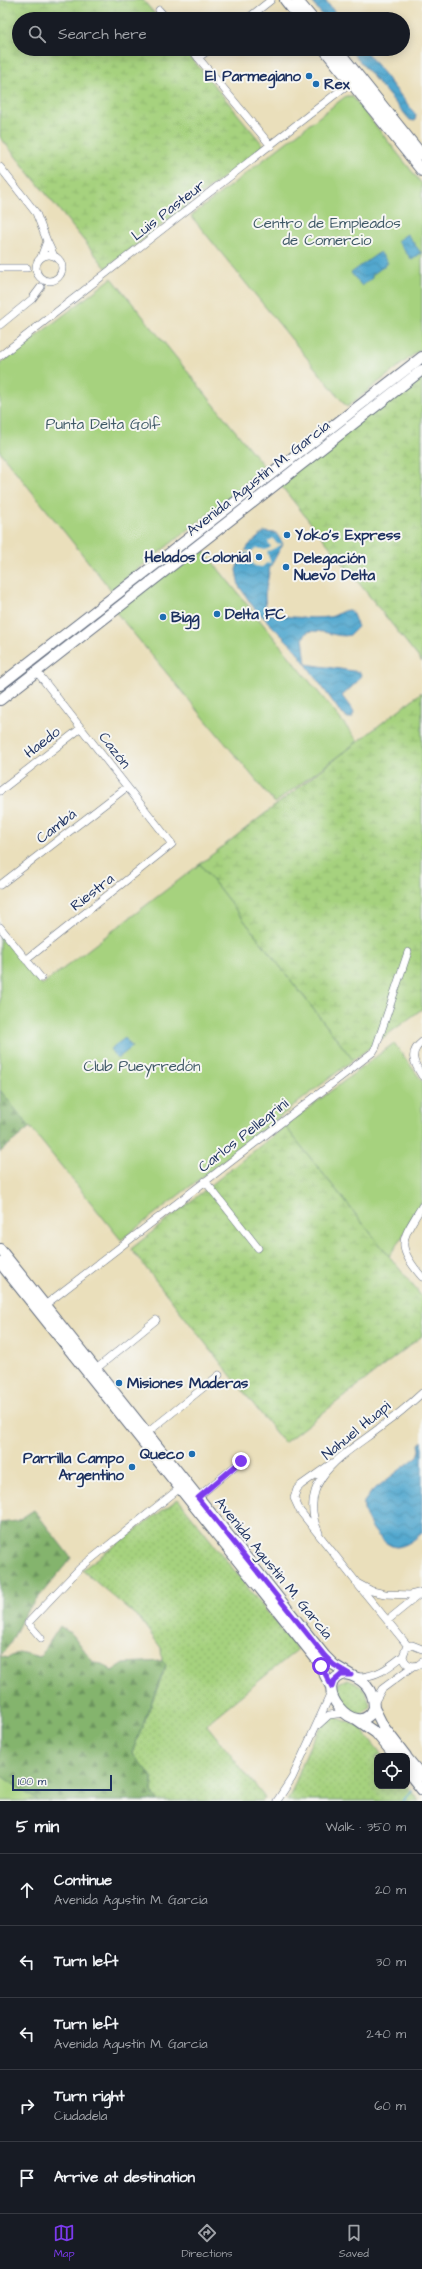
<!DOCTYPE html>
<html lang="en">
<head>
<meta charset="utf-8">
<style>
	body { margin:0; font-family:"Architects Daughter",sans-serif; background:#20242c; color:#f1f3f6 }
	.controls { position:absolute; right:12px; bottom:12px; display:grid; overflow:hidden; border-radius:8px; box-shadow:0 2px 10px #0003 }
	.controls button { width:36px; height:36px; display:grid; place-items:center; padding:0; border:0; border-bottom:1px solid #363941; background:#171b24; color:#f1f3f6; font:20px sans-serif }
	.scale { position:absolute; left:12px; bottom:10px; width:100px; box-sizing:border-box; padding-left:4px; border:2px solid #1b2f5e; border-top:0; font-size:11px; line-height:14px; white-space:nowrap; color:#1b2f5e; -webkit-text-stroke:3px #f6f6f2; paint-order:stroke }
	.stop { position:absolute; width:12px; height:12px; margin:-9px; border:3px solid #7c3aed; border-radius:50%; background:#fff }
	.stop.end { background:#7c3aed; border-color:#fff; box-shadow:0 1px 4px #0008 }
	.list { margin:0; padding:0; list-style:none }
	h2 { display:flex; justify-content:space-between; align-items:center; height:52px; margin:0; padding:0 16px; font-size:17px }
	h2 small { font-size:13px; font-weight:400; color:#9ea1a6 }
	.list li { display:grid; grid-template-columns:26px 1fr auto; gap:12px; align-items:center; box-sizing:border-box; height:72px; padding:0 16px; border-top:1px solid #363941 }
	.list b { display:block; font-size:15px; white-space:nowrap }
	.list p { margin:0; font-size:13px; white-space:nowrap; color:#9ea1a6 }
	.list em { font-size:13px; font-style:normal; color:#9ea1a6 }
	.icon { flex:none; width:22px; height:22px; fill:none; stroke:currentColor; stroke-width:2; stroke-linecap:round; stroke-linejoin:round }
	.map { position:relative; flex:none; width:422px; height:1801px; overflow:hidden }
	.search { position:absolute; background:#171b24; box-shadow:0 2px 10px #0003; left:12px; right:12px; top:12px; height:44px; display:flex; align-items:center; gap:10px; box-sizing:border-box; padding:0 14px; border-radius:22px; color:#9ea1a6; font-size:15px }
	.sheet { height:412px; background:#171b24 }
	nav { display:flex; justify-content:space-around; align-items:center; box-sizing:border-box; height:56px; border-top:1px solid #363941; background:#171b24; font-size:11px; color:#9ea1a6 }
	nav a { display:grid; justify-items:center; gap:2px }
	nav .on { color:#7c3aed }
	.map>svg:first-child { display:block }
</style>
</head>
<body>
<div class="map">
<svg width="422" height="1801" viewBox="0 0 422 1801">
	<defs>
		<pattern id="grass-dots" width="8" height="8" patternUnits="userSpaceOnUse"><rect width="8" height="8" fill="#a6d27e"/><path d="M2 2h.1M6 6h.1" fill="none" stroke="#8eb56f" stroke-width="1.8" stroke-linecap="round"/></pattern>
		<pattern id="forest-firs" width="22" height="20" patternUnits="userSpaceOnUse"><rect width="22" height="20" fill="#84b46d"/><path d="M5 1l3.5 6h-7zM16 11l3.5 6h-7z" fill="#6b935d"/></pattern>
		<pattern id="wetland-marsh" width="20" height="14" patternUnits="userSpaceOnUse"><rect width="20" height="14" fill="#a6d27e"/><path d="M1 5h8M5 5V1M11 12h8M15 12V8" fill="none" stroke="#8eb56f"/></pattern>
		<pattern id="water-waves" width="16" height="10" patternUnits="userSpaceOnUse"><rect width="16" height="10" fill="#52a8cf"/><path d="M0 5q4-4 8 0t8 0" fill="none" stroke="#4389ab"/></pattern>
	</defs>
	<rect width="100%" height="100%" fill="#f6f6f2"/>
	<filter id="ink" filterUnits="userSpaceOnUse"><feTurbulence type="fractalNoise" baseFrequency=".025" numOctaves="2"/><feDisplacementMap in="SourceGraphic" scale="8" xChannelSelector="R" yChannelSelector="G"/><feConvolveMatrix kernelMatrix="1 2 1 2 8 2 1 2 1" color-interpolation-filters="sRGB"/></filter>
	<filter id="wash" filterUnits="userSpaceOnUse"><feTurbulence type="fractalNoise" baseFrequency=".012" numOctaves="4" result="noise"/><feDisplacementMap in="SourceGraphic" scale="16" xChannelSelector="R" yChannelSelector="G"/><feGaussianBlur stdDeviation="0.9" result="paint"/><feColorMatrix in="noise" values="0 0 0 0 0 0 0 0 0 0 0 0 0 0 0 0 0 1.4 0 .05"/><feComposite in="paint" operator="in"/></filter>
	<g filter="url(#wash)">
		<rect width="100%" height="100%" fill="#eadfbb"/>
		<path fill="url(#grass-dots)" stroke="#60806e" d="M422,363V366L0,693V690Z
			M178,1499L297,1650L206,1724L265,1798L262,1801H158L152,1792V1777L132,1753L166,1666L162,1661L161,1648L140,1619L82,1570Z
			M347,1679C362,1683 367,1692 370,1706C364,1715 359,1714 349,1712L335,1693L337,1684Z
			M335,1717L359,1726L383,1756H377V1786H407L419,1801H287C301,1777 308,1728 335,1717Z"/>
		<path fill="url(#forest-firs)" stroke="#507266" d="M0,1090L30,1127L0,1152Z
			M34,1510L71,1558L24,1615L10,1644L0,1656L8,1658L19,1652L40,1657L60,1626L73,1635L94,1663L102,1664L112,1671L124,1663L162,1661L166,1665L132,1753L152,1777V1792L158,1801H38L0,1775V1523L17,1521Z"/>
		<path fill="url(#wetland-marsh)" stroke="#60806e" d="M0,0H143L159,19H19V49H184L264,146L106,268L0,137Z
			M422,376V662L278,482Z
			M422,692V1009L353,1060L200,864Z
			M285,1126L422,1297V1336L284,1443L131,1249Z"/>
		<path fill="#a6d27e" stroke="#60806e" d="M346,96H352L422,184V348L347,407L191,216Z
			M112,278L266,469L111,590L0,452V364Z
			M198,544L358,741L275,803L114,610Z
			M200,864L353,1060L121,1240L0,1090V933L42,985Z
			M394,1043L422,1081V1201L401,1239L389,1256L285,1126Z
			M0,1775L38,1801H0Z"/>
		<path fill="url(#water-waves)" stroke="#366c96" d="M311,0H325L340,19H325Z
			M349,49H364L416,115L415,121L410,120Z
			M407,234L421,253L412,260L397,241Z
			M380,252L388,263L372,275V278L362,286L351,273Z
			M264,532L276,533L283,544L270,567L265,595L266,613C285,617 309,619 329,617C337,616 341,610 349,610L352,612L358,627L350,635C338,639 322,628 307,632L303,638L306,664L360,672L361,675L357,682L342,696L354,712L352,718H348L341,713L295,649L254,608L239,586L236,570L239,561L249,545Z
			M125,1038L132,1047L117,1059L110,1049Z
			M422,1441V1533C415,1539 407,1546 397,1547C382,1547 361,1517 364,1502L372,1491L418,1456L420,1450L419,1444Z"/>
		<path fill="#eadfbb" d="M273,538L276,543L283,544L267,552L271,564L268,562L262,567L255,566L250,560L251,553H243L245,551H253L256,548L266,550L271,547L268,542Z"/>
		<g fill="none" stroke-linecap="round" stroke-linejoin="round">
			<path stroke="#52a8cf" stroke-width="2" d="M403,1801L412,1791"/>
		</g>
	</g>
	<g filter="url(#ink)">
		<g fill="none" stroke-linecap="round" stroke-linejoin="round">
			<g stroke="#636d7f" stroke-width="8">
				<path id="street" d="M159,10L167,19
					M247,19L271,0
					M191,49L271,146
					M198,58L210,49
					M0,167L36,213L47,241
					M36 268a13 13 0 1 1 26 0a13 13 0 1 1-26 0Z
					M41,257L47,241L54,256
					M0,268H27
					M0,325L32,299L41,287
					M0,356L351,82
					M0,791L81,728
					M0,885L127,787
					M0,927L41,978
					M26,960L172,844L37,672
					M422,1042C408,1053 414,1063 422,1076
					M205,1181L258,1248
					M422,1206C402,1240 394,1244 422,1277
					M45,1305L373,1052L376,1047L408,952
					M96,1369L156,1320
					M147,1433L219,1375
					M332,1463L301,1485L297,1489L294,1498L300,1511L357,1583L372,1591L385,1594L410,1595L422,1592
					M198,1497L241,1461
					M319,1533C294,1478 348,1453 382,1426C396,1416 409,1405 422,1393
					M359,1586L408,1646
					M388,1620L420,1594
					M41,1638L28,1623L80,1568L180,1488
					M422,1649L412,1645L406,1648L403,1656C405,1666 415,1669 422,1662
					M357,1677C377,1677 388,1668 403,1656
					M374,1703L382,1689L413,1666
					M318,1725L329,1715L344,1713
					M277,1801L292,1778L331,1693"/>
			</g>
			<g stroke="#636d7f" stroke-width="12">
				<path id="secondary" d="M285,0L300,19
					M297,0L313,19
					M324,49L422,171
					M337,49L422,155
					M0,685L422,357
					M0,700L422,370
					M0,1249L325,1656L334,1665L351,1675
					M0,1263L317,1660L331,1687
					M345,1674C363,1677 374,1690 374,1708C358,1744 307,1682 345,1674Z
					M374,1708L383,1726L406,1756
					M356,1719L376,1733L395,1756
					M407,1758L422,1776
					M407,1771L422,1790"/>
			</g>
			<use href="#street" stroke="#fff" stroke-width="7"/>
			<use href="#secondary" stroke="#fff" stroke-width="10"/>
		</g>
	</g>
	<g fill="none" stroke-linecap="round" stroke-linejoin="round" filter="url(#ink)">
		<path stroke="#7c3aed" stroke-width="5" d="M241,1461L198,1498L325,1656L334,1665L351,1675H341L334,1681L332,1687L321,1666"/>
	</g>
	<g fill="#1f6fb2" stroke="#f6f6f2" stroke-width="1.5">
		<circle cx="309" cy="76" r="4"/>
		<circle cx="316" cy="84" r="4"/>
		<circle cx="287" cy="535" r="4"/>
		<circle cx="259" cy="557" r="4"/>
		<circle cx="286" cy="567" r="4"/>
		<circle cx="217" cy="614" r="4"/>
		<circle cx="163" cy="617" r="4"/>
		<circle cx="119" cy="1383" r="4"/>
		<circle cx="192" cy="1454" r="4"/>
		<circle cx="132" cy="1467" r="4"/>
	</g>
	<g text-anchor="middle" stroke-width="4" stroke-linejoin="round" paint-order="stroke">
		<g font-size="15" font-weight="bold" fill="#1b2f5e" stroke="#f6f6f2" text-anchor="start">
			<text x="301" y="81" text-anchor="end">El Parmegiano</text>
			<text x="324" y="89">Rex</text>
			<text x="295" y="540">Yoko's Express</text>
			<text x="251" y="562" text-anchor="end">Helados Colonial</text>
			<text x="294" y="563">Delegación<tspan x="294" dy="17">Nuevo Delta</tspan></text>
			<text x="225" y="619">Delta FC</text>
			<text x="171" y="622">Bigg</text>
			<text x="127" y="1388">Misiones Maderas</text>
			<text x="184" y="1459" text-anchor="end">Queco</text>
			<text x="124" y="1463" text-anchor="end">Parrilla Campo<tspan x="124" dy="17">Argentino</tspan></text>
		</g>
		<g font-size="15" fill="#1b2f5e" stroke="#f6f6f2">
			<text transform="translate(168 210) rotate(-38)" y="5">Luis Pasteur</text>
			<text transform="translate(258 478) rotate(-38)" y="5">Avenida Agustín M. García</text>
			<text transform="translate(42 742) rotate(-38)" y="5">Haedo</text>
			<text transform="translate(115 750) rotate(52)" y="5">Cazón</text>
			<text transform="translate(56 826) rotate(-38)" y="5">Cambá</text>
			<text transform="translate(92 892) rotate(-38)" y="5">Riestra</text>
			<text transform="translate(243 1135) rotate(-38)" y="5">Carlos Pellegrini</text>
			<text transform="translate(356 1430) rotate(-39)" y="5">Nahuel Huapi</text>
			<text transform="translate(274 1568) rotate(51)" y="5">Avenida Agustín M. García</text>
		</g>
		<g font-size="15" fill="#3e5866" stroke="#f6f6f2">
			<text x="327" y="228">Centro de Empleados<tspan x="327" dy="17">de Comercio</tspan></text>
			<text x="103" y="429">Punta Delta Golf</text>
			<text x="142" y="1071">Club Pueyrredón</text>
		</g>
	</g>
</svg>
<div class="controls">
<button><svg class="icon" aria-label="locate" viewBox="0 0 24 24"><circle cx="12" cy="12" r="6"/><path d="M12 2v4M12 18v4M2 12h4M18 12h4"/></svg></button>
</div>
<div class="scale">100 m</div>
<div class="stop" style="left:321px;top:1666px"></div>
<div class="stop end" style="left:241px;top:1461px"></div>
<div class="search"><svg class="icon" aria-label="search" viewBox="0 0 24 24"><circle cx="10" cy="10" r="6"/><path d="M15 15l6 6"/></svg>Search here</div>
</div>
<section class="sheet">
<h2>5 min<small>Walk · 350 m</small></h2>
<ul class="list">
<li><svg class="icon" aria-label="ahead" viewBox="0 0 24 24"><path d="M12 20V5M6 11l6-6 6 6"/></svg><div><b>Continue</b><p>Avenida Agustín M. García</p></div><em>20 m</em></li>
<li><svg class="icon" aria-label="left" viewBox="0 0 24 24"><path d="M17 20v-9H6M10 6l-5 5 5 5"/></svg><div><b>Turn left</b></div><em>30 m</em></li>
<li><svg class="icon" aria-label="left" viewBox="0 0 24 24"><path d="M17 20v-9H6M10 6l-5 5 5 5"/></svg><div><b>Turn left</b><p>Avenida Agustín M. García</p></div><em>240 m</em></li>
<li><svg class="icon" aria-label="right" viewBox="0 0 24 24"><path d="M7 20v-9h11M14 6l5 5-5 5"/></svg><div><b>Turn right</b><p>Ciudadela</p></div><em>60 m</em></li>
<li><svg class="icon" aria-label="arrive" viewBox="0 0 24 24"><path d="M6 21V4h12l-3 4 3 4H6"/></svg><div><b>Arrive at destination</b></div></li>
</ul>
</section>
<nav>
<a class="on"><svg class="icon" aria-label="map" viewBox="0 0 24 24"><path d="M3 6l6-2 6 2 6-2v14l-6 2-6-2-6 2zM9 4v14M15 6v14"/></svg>Map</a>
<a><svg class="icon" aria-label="directions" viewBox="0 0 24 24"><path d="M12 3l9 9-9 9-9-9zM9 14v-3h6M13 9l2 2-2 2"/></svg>Directions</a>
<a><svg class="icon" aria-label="saved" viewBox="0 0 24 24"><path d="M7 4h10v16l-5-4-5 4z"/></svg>Saved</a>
</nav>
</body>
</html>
